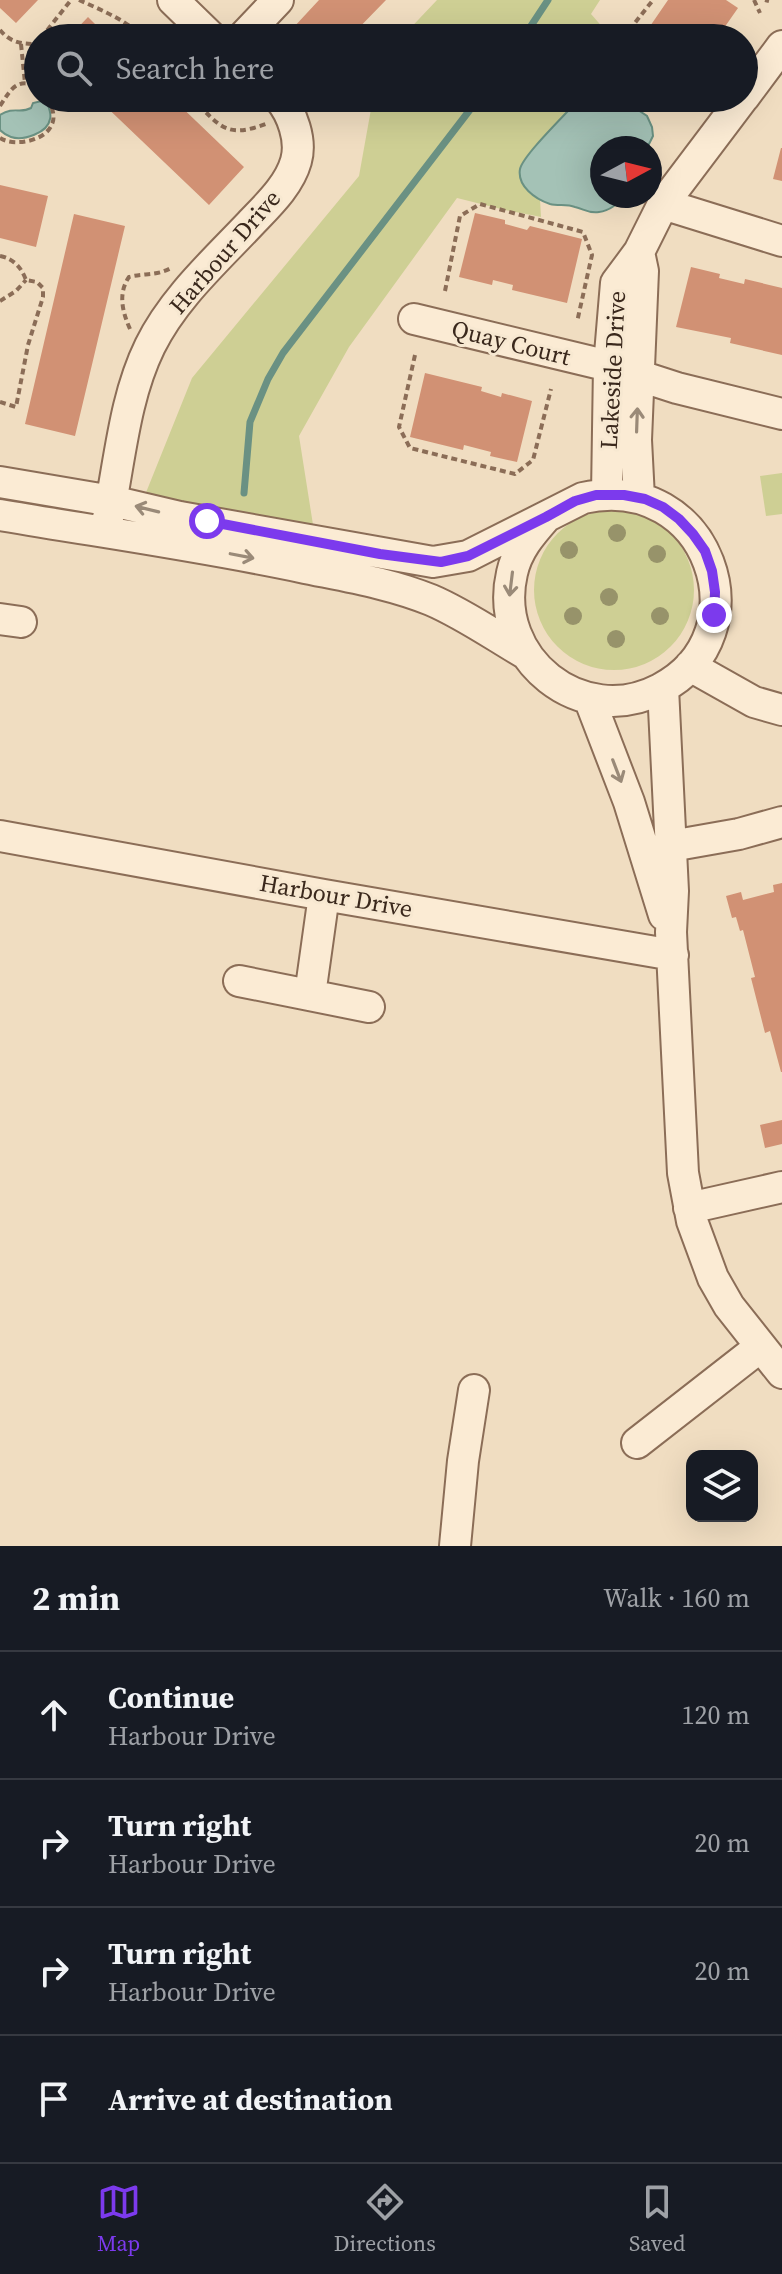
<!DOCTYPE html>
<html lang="en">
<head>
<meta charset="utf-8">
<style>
	body { margin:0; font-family:"Source Serif 4",serif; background:#242831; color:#f1f3f6 }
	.controls { position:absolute; right:24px; bottom:24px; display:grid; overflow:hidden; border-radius:16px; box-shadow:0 8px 32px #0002 }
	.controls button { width:72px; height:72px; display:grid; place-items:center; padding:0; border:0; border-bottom:2px solid #363941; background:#171b24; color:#f1f3f6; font:40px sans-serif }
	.compass { position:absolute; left:590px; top:136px; width:72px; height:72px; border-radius:50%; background:#171b24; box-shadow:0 8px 32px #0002; rotate:83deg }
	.stop { position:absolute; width:24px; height:24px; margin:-18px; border:6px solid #7c3aed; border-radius:50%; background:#fff }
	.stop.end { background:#7c3aed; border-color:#fff; box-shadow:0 2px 8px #0008 }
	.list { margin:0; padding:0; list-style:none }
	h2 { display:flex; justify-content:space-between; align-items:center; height:104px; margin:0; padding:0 32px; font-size:34px }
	h2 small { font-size:26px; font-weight:400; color:#9ea1a6 }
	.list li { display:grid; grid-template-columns:52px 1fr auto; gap:24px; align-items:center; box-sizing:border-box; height:128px; padding:0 32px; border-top:2px solid #363941 }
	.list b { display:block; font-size:30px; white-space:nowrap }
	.list p { margin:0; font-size:26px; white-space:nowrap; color:#9ea1a6 }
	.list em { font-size:26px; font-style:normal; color:#9ea1a6 }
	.icon { flex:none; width:44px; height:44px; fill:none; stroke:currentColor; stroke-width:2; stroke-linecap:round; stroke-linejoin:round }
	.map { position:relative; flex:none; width:782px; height:1546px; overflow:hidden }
	.search { position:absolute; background:#171b24; box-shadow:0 8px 32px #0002; left:24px; right:24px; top:24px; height:88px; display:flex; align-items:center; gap:20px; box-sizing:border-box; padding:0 28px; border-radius:44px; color:#9ea1a6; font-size:30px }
	.sheet { height:616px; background:#171b24 }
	nav { display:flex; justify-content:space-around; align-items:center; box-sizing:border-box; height:112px; border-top:2px solid #363941; background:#171b24; font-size:22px; color:#9ea1a6 }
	nav a { display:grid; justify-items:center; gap:4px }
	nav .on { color:#7c3aed }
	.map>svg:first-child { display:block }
</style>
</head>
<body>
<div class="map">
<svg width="782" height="1546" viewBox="0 0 782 1546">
	<rect width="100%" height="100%" fill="#f0ddc1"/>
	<path fill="#cecf94" d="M437,0H600L591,14L612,38H401Z
		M373,98H577L568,111L530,152L520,170L527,190L540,199L541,217L505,210L457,198L349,347L299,436L314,531L143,500L192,378L359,176Z
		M782,473V514L766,516L760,476Z
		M534 590a80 80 0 1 1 160 0a80 80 0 1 1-160 0Z"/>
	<path fill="#a4c2b6" stroke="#6a9183" stroke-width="2" d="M580,98H620L647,116L652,127L653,136L647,148H602V196H625C618,203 610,211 599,212C589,214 584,209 575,207C567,204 558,206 550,204C535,199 517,186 520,169C523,155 568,112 580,98Z
		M46,100C48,106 52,113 50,119C48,133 23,141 11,137C8,136 3,133 0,130V115C14,106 20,114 31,108L33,103Z"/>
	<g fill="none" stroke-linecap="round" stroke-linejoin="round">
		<path stroke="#6a9183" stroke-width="7" d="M523,38L548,0
			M244,493L250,422L268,379L283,353L479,98"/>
	</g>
	<path fill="#d19174" d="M0,0H38L16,23L0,8Z
		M319,0H386L349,38H303L293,28Z
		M668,0H726L738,8L717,38H636L640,32L644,35Z
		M88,17L109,38H68Z
		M97,98H172L244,167L209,205Z
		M781,148H782V181L773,179Z
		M0,185L48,196L36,247L0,238Z
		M475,213L505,220V224L527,230L530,226L582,239L567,303L512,290L513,285L493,280L492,285L459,277Z
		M74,214L125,226L75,436L25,424Z
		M691,267L720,274L719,278L744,284L745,279L782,288V355L730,343L731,338L676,327Z
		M425,373L482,387L481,391L501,397L502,393L532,401L517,462L490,456L491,452L464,445L463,450L410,437Z
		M782,883V1072H781L770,1031L765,1033L751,978L755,977L743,930L740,931L736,917L732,918L726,896L741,892L743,900L774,892L773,885Z
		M782,1120V1144L765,1148L760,1125Z"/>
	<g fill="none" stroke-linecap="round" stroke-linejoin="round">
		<g stroke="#8b6d57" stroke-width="34">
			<path id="minor" d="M173,0L212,38
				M242,38L278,0
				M744,97L782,46
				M663,204L782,241
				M414,319L609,366L677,388L782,414
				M0,482L112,501L180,517L433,562L468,556L583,498C709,470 766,634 660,689C582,730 492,659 512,573C517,550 531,534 546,517
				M607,494L609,366L616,283L639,252L663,204L743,98
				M639,498L636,440L643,271L639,252
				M0,515C100,532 201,546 301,567C344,576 389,583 431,600C464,614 495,636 526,654
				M108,518C120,461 124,399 150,346C173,299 214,262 250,224C267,206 289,186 296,161C302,140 292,113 279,98
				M0,619L21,622
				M690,666L754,702L782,710
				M663,688L673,891L671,932L683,1173L692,1221L713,1278L729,1306L782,1373
				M589,698L629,802L664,915
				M0,836L324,895L673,955
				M671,846L739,834L782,822
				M239,981L369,1007
				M310,995L324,895
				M689,1208L782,1187
				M637,1443L760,1347
				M455,1546L463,1461L474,1390"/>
		</g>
		<path stroke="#8b6d57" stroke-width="4" stroke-dasharray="6 4" stroke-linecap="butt" d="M79,0C101,10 127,20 143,38
			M754,0L760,13
			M765,0L769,1
			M0,30C10,42 20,44 36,44L38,41
			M41,38L71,0
			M623,38L653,0
			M21,44L25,83
			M192,98C220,126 225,139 266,124
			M669,98L689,104
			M0,106C11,89 17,77 38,87
			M0,138C14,147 46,141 52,124C56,116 51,105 48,98
			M0,256C14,259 21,267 26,280L37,282L43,288V297L28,345L16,407L0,402
			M445,291L460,216L480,204L583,232L592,255L577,322
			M0,301L16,291L26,280
			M130,329C122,311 118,293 129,277C144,273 157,276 171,268
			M415,355L399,427L410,448L515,474L533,460L551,389"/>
		<use href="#minor" stroke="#fbebd4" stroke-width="30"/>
	</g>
	<g fill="#97936a">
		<circle cx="617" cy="533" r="9"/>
		<circle cx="569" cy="550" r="9"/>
		<circle cx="657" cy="554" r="9"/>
		<circle cx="609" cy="597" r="9"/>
		<circle cx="573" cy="616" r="9"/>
		<circle cx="660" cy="616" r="9"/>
		<circle cx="616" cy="639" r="9"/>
	</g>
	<defs><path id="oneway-shaft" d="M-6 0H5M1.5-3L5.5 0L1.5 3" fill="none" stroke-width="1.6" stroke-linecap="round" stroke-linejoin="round" transform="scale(2)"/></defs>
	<g stroke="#9a8a78">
		<use href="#oneway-shaft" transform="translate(637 420) rotate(-88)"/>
		<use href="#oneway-shaft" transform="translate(147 509) rotate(-166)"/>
		<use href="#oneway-shaft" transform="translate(242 556) rotate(11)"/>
		<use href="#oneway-shaft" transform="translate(511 584) rotate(97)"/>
		<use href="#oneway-shaft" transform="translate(617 771) rotate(69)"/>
	</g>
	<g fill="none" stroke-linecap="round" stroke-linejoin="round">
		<path stroke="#7c3aed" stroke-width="10" d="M207,521L380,554L441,562L468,556L546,517L575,501L596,495H624L645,499L663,507L679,519L693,534L705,551L712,571L715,592L714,615"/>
	</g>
	<g text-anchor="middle" stroke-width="6" stroke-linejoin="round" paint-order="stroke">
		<g font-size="24" fill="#3a281c" stroke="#f7e8d1">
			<text transform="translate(225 252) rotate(-49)" y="8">Harbour Drive</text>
			<text transform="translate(511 343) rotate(14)" y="8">Quay Court</text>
			<text transform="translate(613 370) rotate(-87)" y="8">Lakeside Drive</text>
			<text transform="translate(336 896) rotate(10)" y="8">Harbour Drive</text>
		</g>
	</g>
</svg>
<div class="controls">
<button><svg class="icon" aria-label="layers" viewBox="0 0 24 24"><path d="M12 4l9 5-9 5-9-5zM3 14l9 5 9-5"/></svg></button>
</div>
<svg class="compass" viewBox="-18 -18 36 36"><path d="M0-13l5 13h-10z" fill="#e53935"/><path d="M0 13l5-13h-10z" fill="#9ea1a6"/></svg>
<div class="stop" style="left:207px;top:521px"></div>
<div class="stop end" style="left:714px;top:615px"></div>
<div class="search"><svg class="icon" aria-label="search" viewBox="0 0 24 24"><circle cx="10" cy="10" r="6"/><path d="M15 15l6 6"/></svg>Search here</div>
</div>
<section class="sheet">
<h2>2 min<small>Walk · 160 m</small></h2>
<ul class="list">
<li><svg class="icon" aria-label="ahead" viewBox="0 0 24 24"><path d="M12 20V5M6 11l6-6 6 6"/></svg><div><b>Continue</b><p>Harbour Drive</p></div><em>120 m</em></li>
<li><svg class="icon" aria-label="right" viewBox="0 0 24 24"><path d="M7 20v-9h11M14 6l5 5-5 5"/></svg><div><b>Turn right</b><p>Harbour Drive</p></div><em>20 m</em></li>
<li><svg class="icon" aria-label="right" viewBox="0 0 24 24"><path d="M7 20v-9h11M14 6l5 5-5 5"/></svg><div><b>Turn right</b><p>Harbour Drive</p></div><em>20 m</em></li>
<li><svg class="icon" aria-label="arrive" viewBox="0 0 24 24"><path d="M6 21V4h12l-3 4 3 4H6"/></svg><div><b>Arrive at destination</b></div></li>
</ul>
</section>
<nav>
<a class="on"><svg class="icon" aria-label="map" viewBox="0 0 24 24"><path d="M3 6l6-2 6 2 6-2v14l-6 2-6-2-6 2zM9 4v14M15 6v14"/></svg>Map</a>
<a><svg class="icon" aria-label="directions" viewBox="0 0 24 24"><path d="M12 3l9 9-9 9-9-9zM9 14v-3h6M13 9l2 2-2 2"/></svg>Directions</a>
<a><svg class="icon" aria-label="saved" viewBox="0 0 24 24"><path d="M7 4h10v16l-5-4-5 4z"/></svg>Saved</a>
</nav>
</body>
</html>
